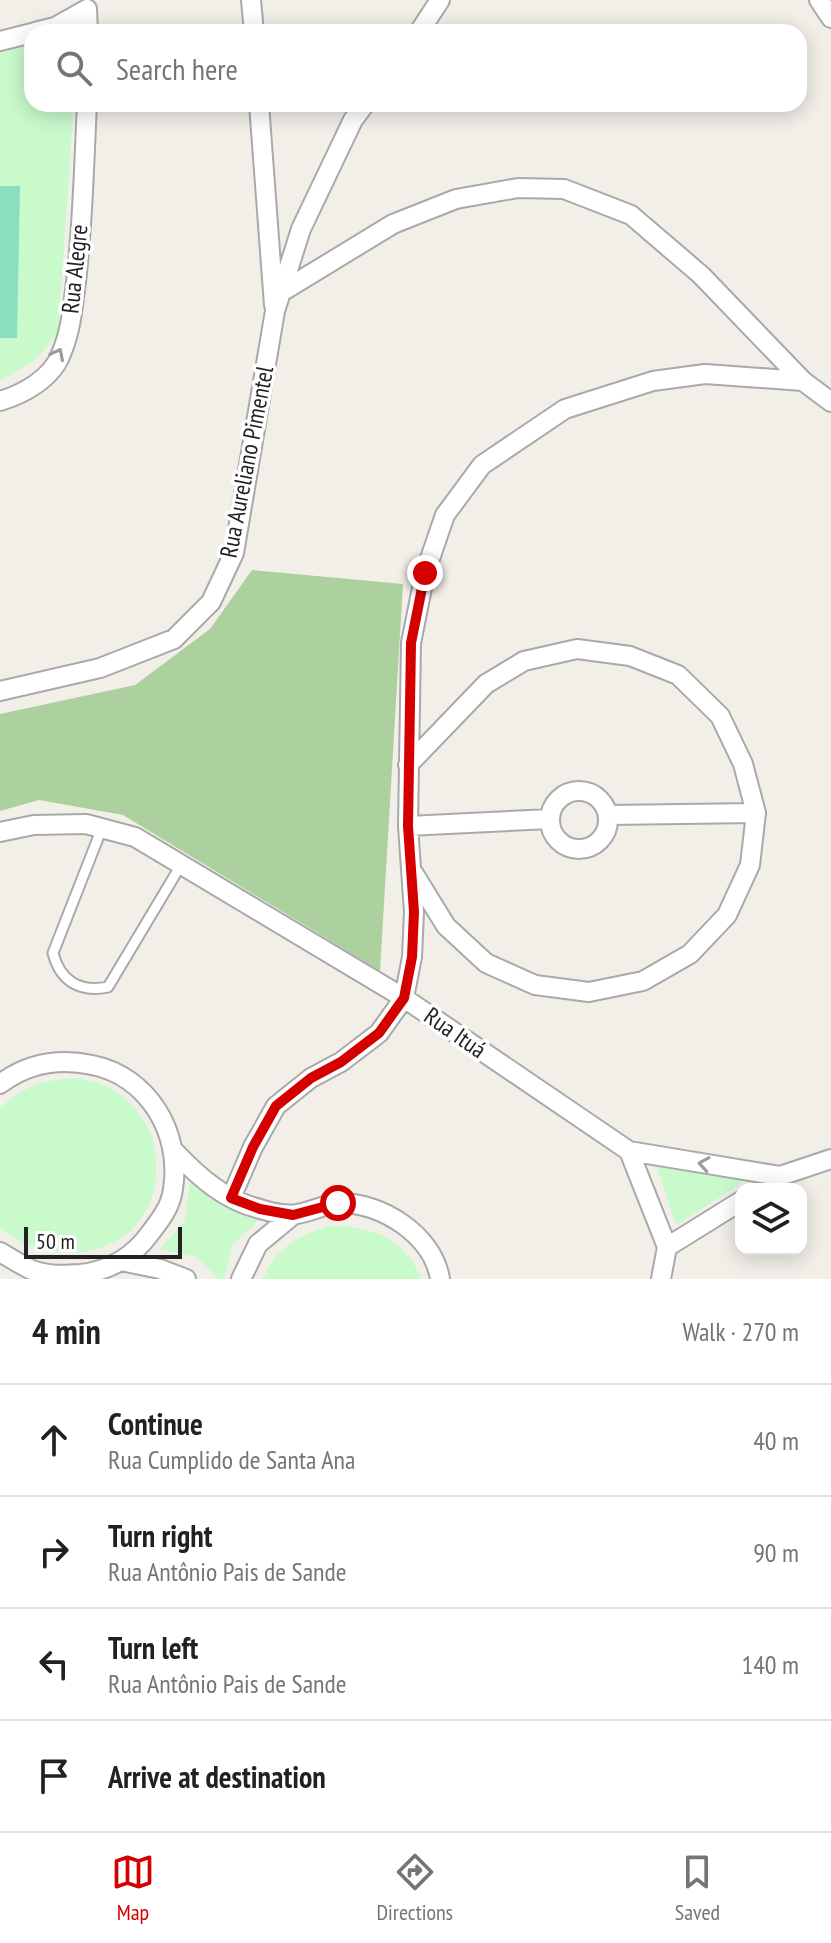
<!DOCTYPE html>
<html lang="en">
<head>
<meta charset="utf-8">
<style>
	body { margin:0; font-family:"PT Sans Narrow",sans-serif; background:#f2f2f2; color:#202124 }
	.controls { position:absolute; right:24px; bottom:24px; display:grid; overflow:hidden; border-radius:16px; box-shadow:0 4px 20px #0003 }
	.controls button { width:72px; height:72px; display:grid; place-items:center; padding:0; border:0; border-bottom:2px solid #e0e0e0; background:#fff; color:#202124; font:40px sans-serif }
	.scale { position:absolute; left:24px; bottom:20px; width:158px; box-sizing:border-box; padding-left:8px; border:4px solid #222; border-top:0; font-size:22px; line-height:28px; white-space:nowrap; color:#222; -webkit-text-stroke:6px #fff; paint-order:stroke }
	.stop { position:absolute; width:24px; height:24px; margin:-18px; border:6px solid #d40000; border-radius:50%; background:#fff }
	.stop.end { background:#d40000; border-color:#fff; box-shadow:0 2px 8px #0008 }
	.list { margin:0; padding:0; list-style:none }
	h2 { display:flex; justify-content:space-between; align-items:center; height:104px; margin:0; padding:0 32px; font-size:34px }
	h2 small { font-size:26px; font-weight:400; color:#757577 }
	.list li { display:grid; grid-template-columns:52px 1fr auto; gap:24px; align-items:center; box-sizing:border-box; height:112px; padding:0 32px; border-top:2px solid #e0e0e0 }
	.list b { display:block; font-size:30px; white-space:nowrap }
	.list p { margin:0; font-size:26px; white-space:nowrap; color:#757577 }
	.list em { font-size:26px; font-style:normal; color:#757577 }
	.icon { flex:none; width:44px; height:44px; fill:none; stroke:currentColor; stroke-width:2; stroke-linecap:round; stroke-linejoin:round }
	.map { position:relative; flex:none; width:831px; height:1279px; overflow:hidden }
	.search { position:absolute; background:#fff; box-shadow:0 4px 20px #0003; left:24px; right:24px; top:24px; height:88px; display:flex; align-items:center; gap:20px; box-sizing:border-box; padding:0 28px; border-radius:24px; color:#757577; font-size:30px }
	.sheet { height:552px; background:#fff }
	nav { display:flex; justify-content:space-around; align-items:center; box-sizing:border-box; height:112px; border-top:2px solid #e0e0e0; background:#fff; font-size:22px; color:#757577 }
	nav a { display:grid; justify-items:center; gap:4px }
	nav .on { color:#d40000 }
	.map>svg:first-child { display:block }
</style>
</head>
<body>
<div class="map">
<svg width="831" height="1279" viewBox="0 0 831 1279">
	<rect width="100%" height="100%" fill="#f2efe9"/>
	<path fill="#add19e" d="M252,570L403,584L380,971L123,815L39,800L0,811V714L135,685L210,629Z"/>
	<path fill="#c8facc" d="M32,42V104H74L58,333L33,362L0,381V49Z
		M77,1078C86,1080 97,1082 106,1086C120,1092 130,1103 139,1114C150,1128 155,1140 156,1159C163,1249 64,1279 0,1228V1108C25,1085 43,1080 77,1078Z
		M657,1167L739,1176L741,1184L676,1225Z
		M190,1179L223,1207L258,1221L233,1244L224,1279H219L197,1257L160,1249L185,1221Z
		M328,1226C370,1226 405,1236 421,1279H263C275,1249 298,1236 328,1226Z"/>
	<path fill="#88e0be" d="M0,186H20L17,338H0Z"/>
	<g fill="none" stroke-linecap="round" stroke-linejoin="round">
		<g stroke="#a9a9a9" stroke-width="13">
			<path id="lane" d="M102,828L53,953C60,981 80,993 108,987L181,865"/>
		</g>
		<g stroke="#a9a9a9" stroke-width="22">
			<path id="street" d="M251,0L254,32
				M819,0L831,18
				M35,32L55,27L87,9L88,32
				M419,32L440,0
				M0,41L32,33
				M259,104L274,305
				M283,291L393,224L456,199L518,188L564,189L631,215L701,275L803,381L831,402
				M0,401C24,394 52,378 61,354C71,331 73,306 76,282C83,223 84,163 87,104
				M0,691L100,668L174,639L211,602L234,553L275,311L301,229L353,120L365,104
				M408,765L486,684L524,661L577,649L630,656L678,675L720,716L743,764L756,813L750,865L727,915L690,954L643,981L589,992L535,985L486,963L446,926L414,874
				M550 820a29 29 0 1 1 58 0a29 29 0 1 1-58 0Z
				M608,815L756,813
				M408,826L550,819
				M0,832L34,825L86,824L135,837L404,998L629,1151L780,1176L831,1159
				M0,1084C28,1063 59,1058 92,1065C148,1076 182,1133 173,1189C171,1206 161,1219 151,1232C134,1256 110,1271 80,1274C64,1275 48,1276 32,1270C21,1265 10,1258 0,1252
				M174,1151C199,1177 224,1200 260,1209C270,1212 286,1216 297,1214C311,1212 325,1204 339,1203C381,1202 433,1235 440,1279
				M629,1151L667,1247L661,1279
				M231,1198L253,1147L276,1106L311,1078L341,1062L379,1033L404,998L412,957L414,912L408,826L411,643L425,573L445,515L482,465L565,409L653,381L705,374L803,381
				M667,1247L741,1201
				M121,1261L160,1269L186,1279
				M241,1279L258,1244L293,1215"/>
		</g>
		<use href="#lane" stroke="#fff" stroke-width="9"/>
		<use href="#street" stroke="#fff" stroke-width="18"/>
	</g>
	<defs><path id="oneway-chevron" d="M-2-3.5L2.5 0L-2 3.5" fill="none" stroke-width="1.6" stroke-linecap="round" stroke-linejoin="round" transform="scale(2)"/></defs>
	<g stroke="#9c9c9c">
		<use href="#oneway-chevron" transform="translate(58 354) rotate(-63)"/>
		<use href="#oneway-chevron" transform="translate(704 1164) rotate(-171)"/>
	</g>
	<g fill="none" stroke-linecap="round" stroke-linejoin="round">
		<path stroke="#d40000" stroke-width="10" d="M338,1203L293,1215L260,1209L231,1198L253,1147L276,1106L311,1078L341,1062L379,1033L404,998L412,957L414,912L408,826L411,643L425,573"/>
	</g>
	<g text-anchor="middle" stroke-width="7" stroke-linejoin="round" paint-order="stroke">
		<g font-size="24" fill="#222" stroke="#fff">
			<text transform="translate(75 269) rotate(-84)" y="8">Rua Alegre</text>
			<text transform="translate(247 462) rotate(-79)" y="8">Rua Aureliano Pimentel</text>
			<text transform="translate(455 1033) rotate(35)" y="8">Rua Ituá</text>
		</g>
	</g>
</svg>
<div class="controls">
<button><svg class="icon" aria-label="layers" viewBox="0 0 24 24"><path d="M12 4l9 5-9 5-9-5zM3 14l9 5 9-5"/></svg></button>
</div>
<div class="scale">50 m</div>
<div class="stop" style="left:338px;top:1203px"></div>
<div class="stop end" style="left:425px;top:573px"></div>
<div class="search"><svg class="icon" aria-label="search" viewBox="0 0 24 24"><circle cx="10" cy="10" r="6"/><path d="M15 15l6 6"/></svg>Search here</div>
</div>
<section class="sheet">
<h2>4 min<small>Walk · 270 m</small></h2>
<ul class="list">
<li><svg class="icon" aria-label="ahead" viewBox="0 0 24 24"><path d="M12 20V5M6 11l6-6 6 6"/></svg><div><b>Continue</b><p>Rua Cumplido de Santa Ana</p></div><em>40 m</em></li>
<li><svg class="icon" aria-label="right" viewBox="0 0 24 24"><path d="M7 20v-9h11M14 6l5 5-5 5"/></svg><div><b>Turn right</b><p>Rua Antônio Pais de Sande</p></div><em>90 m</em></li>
<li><svg class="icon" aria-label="left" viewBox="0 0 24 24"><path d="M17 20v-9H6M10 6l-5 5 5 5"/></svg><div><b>Turn left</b><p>Rua Antônio Pais de Sande</p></div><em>140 m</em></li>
<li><svg class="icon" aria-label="arrive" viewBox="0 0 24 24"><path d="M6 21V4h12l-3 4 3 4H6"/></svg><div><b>Arrive at destination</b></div></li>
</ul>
</section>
<nav>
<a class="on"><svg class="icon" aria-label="map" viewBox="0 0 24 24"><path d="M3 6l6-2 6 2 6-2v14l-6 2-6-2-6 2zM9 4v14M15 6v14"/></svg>Map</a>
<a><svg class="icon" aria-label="directions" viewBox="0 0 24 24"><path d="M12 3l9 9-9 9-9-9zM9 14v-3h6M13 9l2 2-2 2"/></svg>Directions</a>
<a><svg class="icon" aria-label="saved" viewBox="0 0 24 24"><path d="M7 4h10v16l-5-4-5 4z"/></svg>Saved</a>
</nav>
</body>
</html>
